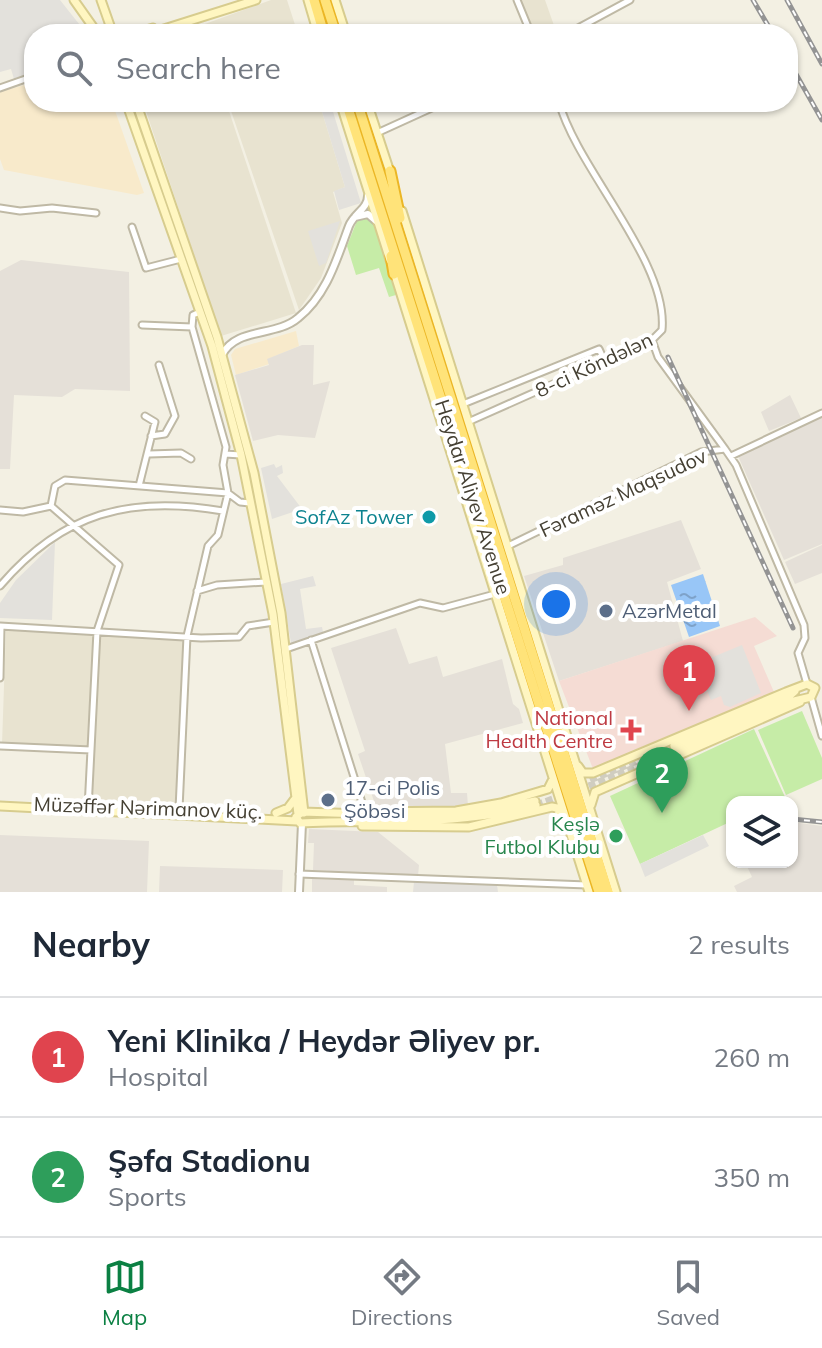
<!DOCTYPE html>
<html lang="en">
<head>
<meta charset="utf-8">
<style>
	body { margin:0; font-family:Mulish,sans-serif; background:#f2f2f3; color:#1f2937 }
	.controls { position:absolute; right:24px; bottom:24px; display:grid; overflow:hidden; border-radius:16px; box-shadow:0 2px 6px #0004 }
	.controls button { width:72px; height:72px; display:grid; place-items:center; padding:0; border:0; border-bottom:2px solid #e0e1e3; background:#fff; color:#1f2937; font:40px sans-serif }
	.you { position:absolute; left:556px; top:604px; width:28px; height:28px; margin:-20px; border:6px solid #fff; border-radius:50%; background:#1a73e8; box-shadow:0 0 0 12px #1a73e833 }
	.badge { display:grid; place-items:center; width:52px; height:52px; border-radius:50%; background:#0b8043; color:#fff; font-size:26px; font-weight:700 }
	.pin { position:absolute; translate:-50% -66px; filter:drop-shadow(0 2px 4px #0008) }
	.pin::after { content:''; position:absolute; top:42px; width:28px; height:24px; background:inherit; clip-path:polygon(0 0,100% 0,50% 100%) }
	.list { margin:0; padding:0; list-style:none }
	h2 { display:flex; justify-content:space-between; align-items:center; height:104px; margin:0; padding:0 32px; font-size:34px }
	h2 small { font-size:26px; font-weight:400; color:#747a83 }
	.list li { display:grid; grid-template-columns:52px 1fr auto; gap:24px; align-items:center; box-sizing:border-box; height:120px; padding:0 32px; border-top:2px solid #e0e1e3 }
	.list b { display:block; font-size:30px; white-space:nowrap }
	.list p { margin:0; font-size:26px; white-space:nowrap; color:#747a83 }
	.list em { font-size:26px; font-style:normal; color:#747a83 }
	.icon { flex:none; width:44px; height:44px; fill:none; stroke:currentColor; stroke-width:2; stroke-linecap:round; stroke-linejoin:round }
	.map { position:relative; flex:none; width:822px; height:892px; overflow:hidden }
	.search { position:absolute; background:#fff; box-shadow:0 2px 6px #0004; left:24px; right:24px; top:24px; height:88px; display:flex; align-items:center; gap:20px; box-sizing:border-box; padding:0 28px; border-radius:32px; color:#747a83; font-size:30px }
	.sheet { height:344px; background:#fff }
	nav { display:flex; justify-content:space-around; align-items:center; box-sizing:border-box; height:112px; border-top:2px solid #e0e1e3; background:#fff; font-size:22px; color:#747a83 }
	nav a { display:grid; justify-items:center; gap:4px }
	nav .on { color:#0b8043 }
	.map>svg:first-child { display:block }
</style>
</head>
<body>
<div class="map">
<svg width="822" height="892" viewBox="0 0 822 892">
	<defs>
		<pattern id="water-ripples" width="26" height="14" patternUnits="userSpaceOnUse" patternTransform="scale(2)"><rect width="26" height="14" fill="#98c6f7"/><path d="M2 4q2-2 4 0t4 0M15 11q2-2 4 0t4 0" fill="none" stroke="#7ea2c9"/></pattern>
	</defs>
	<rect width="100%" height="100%" fill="#f3f0e3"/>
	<path fill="#e8e3d0" d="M271,0H287L298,34H206L202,25Z
		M519,0H545L557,34H534Z
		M143,102H226L296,313L221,336Z
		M228,102H319L345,187L333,192L342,223L321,278L299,310Z
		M6,629L183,638L176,805L92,802L93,747L2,744Z"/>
	<path fill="#f8eacb" d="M34,82V102H112L144,193L137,195L4,170L0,159V92Z
		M296,331L299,346L268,359L269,364L236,375L231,355L235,349Z"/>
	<path fill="#e5e0d8" d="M21,260L129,272L130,391L75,389L62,397L14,395L10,469H0V271Z
		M302,345H314L313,385L330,381L315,438L278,435L253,441L235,375L269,365L267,359Z
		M790,395L801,418L769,431L761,412Z
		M822,417V544L784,560L738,456Z
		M681,520L701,569L667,582L683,641L559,681L524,576L563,565V558Z
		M822,545V573L795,584L785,562Z
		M396,628L409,664L437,656L443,677L502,659L513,704L519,709L523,723L445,744L451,793H467L468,806L376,807L358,754L365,751L331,648Z
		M792,822L822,826V892H737L734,886L752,877L745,862H792Z
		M309,829L378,832L419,865L418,876L313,870L314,843H308Z
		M0,835L149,841L147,892H0Z
		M160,866L283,870L282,892H159Z
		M312,879L354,880V885L387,887V892H312Z"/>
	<path fill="#f5dcd4" d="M755,617L777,636L754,646L774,692L593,769L559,681Z"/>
	<path fill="#c6eca7" d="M370,217L374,222L396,295L389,297L379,268L356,275L347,246L358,218Z
		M802,711L822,758V779L786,795L758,730Z
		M754,729L785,797L774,802H732V821L640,864L610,796Z"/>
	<path fill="#e3e1dc" d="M0,0H60L87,34H34V73L14,79L11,69L0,72Z
		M319,102H330L361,203L339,210L334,191L345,187Z
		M340,221L326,263L319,266L308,231Z
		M274,464L276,468L282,465L283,473L277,476L302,509L272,519L261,468Z
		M55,542L52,620L0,618V603L16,580Z
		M313,576L316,586L300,589L306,629L322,627L323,632L291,643L281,584Z
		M742,645L761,693L730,707L724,705L721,696L711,700L696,664Z
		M703,835L709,846L645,877L640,864Z
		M414,882L497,885L498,892H413Z"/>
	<path fill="url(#water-ripples)" d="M703,574L720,626L689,637L671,585Z"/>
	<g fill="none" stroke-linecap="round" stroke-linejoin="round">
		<path stroke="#d0cdc0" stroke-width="7" stroke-dasharray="7 3.5" stroke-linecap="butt" d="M590,780L674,746
			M579,790L676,751
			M536,805L564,795"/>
		<g stroke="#bfb9a5" stroke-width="9">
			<path id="minor" d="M517,0L531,34
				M567,34L630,0
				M0,88L34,76
				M377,133L445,102
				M0,208L20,211L52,208L96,213
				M132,227L146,268L181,259
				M142,325L192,327L193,315L200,312
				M652,340L658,357L725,449
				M463,404L599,349L605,362
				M468,422L652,340L662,330C669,262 577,169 559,102
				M151,436L165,434L175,416L159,365
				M149,454L181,453L191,459
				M225,454L241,455
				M731,456L822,413
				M139,486L155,422L145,416
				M51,506L119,565L97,631L88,809
				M51,506L55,486L65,480L228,493L240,502L250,503
				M0,510L23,512L51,506
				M508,546L701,452L725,449L736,465L804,625L805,638L798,653L807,684
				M0,586C62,513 129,495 223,511
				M197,591L217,585L266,582
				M0,626L201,638L239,637L248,626L274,622
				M311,640L365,812
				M286,649L420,603L443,608L495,594
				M0,678L1,627
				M811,697L822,736
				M0,746L91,750
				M179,809L187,636L208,546L218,535L228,493L223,465L226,447L192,327
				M299,874L587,885"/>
		</g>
		<g stroke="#bfb9a5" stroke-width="10">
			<path id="tertiary" d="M355,217L368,214L376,221
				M222,355C236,327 276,337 298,318C327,295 337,258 349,226C354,213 368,209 368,196
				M299,892L302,823"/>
		</g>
		<g stroke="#d7cc8e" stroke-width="11">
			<path id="secondary" d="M74,0L98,34
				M101,0L113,34
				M308,0L318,34
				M335,0L346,34
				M132,34L153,28
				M148,34L256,0
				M126,102L212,346L241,455L273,614L298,814
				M136,102L217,337L254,473L281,613L304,813
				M340,102L390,260
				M367,102L390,172
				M402,211L616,892
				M394,272L589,892
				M674,746L788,697L795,691
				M578,766L583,773H593L786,692L807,684L815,688L811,697L790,702L676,751
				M535,801L456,817L302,812L296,817L300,823C380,819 457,827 536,805
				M591,805L595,792L800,702
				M0,806L297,821
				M365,812L456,811L501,803L548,789L552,781
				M276,813L288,808L294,800
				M362,826L469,827L552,807L557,808L561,817"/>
		</g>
		<g stroke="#ebb625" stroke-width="13">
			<path id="trunk" d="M314,0L324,34
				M325,0L336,34
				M346,102L599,892
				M357,102L608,892
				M390,171L400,218
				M391,256L394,274"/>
		</g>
		<use href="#minor" stroke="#fff" stroke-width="5"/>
		<use href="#tertiary" stroke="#fff" stroke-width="6"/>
		<use href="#secondary" stroke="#fff6c1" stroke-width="7"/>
		<use href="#trunk" stroke="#ffe379" stroke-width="9"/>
		<g stroke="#949494" stroke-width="5">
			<path id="rail" d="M753,0L773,34
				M787,0L822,64
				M788,60L822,120
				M668,357L793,628
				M792,819L822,822"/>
		</g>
		<use href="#rail" stroke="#fff" stroke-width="2" stroke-dasharray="6" stroke-linecap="butt"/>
	</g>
	<circle fill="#0f9aa8" stroke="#fff" stroke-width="3" cx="429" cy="517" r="8"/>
	<g fill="#5c6f8a" stroke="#fff" stroke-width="3">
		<circle cx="606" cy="611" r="8"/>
		<circle cx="328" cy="800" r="8"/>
	</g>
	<path fill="#e0444e" stroke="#fff" stroke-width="3" d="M627 718h8v8h8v8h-8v8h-8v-8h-8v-8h8z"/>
	<circle fill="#2e9e5b" stroke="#fff" stroke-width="3" cx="616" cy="836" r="8"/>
	<g text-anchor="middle" stroke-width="8" stroke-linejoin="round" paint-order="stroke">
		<g font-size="20" fill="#454033" stroke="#fff">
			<text transform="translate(594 365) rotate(-25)" y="7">8-ci Köndələn</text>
			<text transform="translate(623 493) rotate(-25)" y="7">Fəraməz Maqsudov</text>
			<text transform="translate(473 497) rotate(72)" y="7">Heydar Aliyev Avenue</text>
			<text transform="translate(148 808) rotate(2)" y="7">Müzəffər Nərimanov küç.</text>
		</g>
		<g font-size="20" fill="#0d838f" stroke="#fff" text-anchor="end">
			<text x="413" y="524">SofAz Tower</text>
		</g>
		<g font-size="20" fill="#4e5e75" stroke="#fff" text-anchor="start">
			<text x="622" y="618">AzərMetal</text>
			<text x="344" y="795">17-ci Polis<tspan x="344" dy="23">Şöbəsi</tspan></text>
		</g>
		<g font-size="20" fill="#be3a42" stroke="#fff" text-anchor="end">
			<text x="613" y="725">National<tspan x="613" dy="23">Health Centre</tspan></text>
		</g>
		<g font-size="20" fill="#27864d" stroke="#fff" text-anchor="end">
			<text x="600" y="831">Keşlə<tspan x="600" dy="23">Futbol Klubu</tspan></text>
		</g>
	</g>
</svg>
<div class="controls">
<button><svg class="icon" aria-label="layers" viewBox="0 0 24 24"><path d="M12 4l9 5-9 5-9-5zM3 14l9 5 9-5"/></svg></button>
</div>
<div class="you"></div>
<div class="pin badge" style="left:689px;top:711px;background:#e0444e">1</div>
<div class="pin badge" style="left:662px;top:813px;background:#2e9e5b">2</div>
<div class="search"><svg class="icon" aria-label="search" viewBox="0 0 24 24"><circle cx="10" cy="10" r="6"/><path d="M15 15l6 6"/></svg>Search here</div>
</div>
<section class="sheet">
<h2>Nearby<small>2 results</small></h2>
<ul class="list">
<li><span class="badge" style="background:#e0444e">1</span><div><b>Yeni Klinika / Heydər Əliyev pr.</b><p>Hospital</p></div><em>260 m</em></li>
<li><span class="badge" style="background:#2e9e5b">2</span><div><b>Şəfa Stadionu</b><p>Sports</p></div><em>350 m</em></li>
</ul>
</section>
<nav>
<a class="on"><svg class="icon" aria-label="map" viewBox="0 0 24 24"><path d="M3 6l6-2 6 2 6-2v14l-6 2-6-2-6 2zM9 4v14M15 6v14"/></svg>Map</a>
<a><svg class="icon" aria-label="directions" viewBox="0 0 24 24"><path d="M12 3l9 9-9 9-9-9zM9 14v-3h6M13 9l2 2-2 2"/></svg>Directions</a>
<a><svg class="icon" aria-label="saved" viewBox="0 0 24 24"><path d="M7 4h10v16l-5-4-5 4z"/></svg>Saved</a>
</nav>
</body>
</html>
